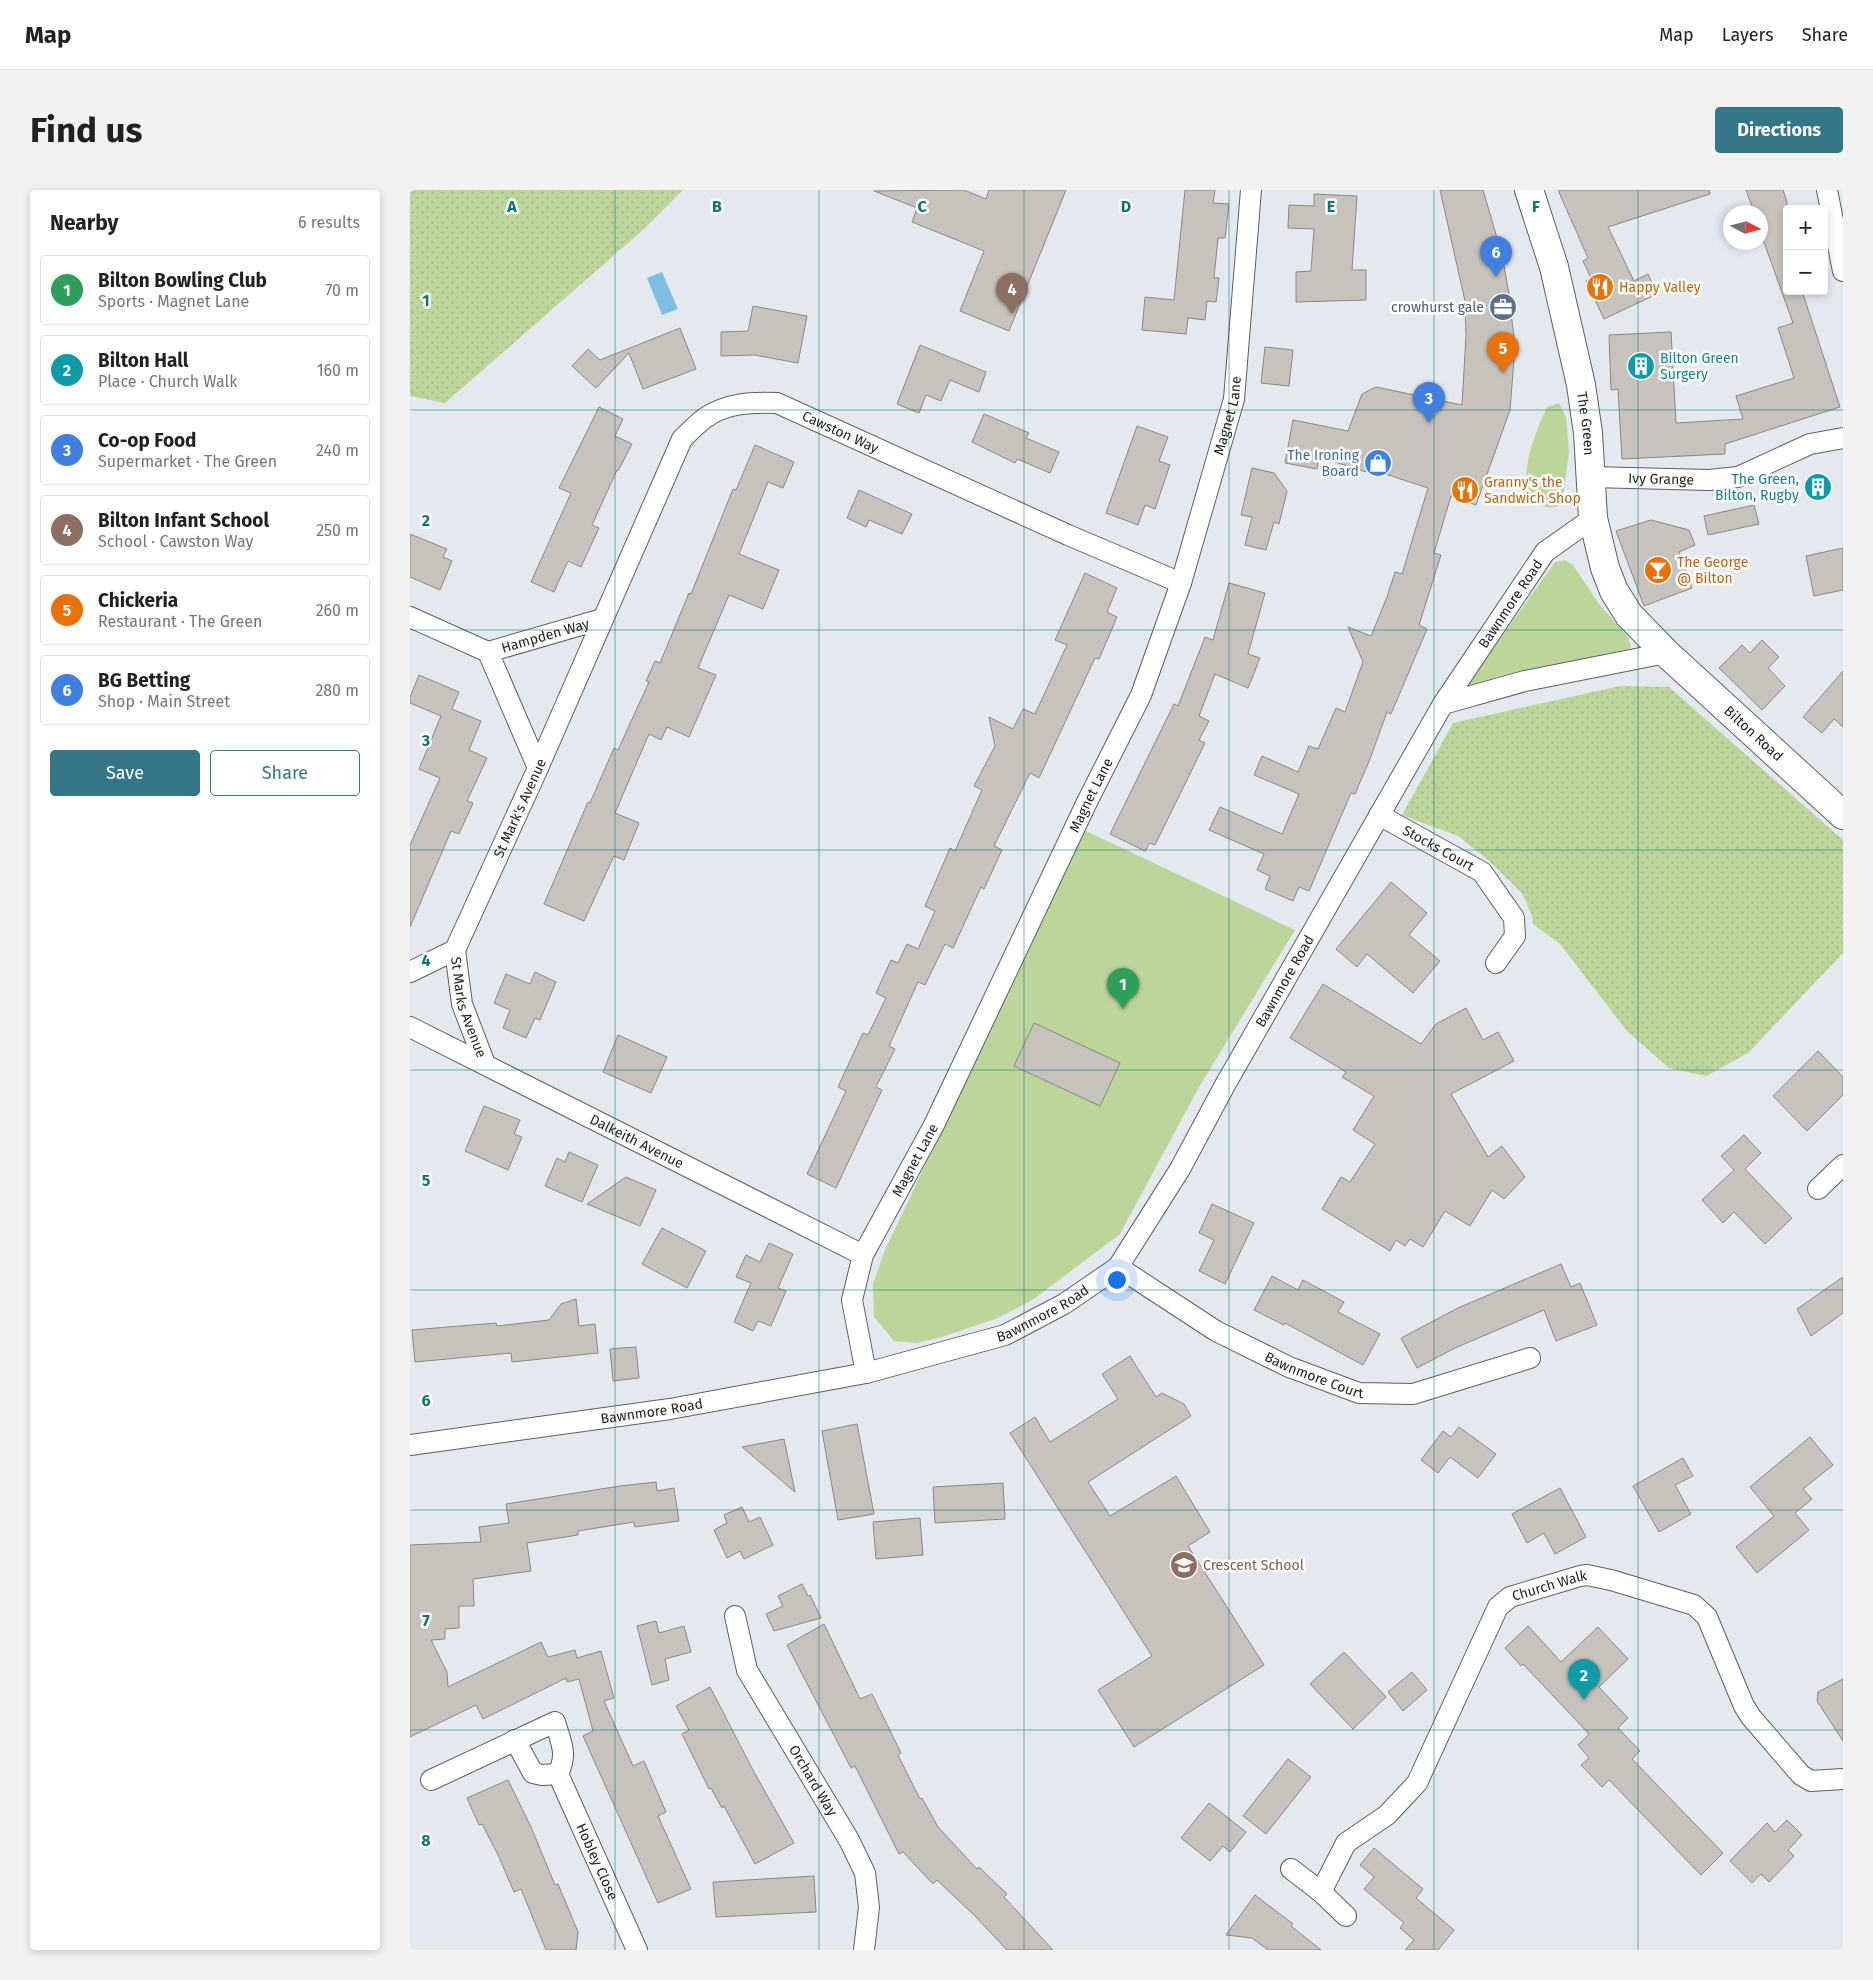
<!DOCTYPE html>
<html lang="en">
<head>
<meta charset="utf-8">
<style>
	body { margin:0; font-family:"Fira Sans",sans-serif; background:#f2f2f2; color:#202124 }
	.controls { position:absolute; right:15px; top:15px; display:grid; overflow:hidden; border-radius:5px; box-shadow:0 2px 8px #0003 }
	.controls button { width:45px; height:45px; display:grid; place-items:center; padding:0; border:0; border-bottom:1px solid #e0e0e0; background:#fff; color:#202124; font:25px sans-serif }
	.compass { position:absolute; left:1313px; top:15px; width:45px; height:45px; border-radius:50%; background:#fff; box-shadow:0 2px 8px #0003; rotate:96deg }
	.you { position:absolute; left:706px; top:1089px; width:18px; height:18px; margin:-12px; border:4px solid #fff; border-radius:50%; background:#1a73e8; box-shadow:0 0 0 8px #1a73e833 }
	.badge { display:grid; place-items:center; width:32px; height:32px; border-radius:50%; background:#347687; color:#fff; font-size:16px; font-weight:700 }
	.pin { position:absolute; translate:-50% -41px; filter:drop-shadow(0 1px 2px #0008) }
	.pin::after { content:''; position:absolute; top:26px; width:18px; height:15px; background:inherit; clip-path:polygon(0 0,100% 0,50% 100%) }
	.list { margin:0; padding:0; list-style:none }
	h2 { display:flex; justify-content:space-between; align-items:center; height:65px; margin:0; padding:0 20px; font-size:21px }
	h2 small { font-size:16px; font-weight:400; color:#757577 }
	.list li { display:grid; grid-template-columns:32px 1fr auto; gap:15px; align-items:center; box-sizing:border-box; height:70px; margin:0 10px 10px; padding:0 10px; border:1px solid #e0e0e0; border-radius:5px }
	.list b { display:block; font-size:19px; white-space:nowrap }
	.list p { margin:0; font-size:16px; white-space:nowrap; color:#757577 }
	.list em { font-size:16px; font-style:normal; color:#757577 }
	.actions { display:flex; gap:10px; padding:15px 20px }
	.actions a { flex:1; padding:11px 0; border:1px solid #347687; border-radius:5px; text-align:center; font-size:18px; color:#347687 }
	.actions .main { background:#347687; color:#fff }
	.map { position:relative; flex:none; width:1433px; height:1760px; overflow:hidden; border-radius:5px }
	header { display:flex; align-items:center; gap:30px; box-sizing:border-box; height:70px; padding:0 25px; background:#fff; border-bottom:1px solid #e0e0e0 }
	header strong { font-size:24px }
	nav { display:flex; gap:28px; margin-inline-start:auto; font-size:18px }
	.intro { display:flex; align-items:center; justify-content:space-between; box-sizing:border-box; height:120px; padding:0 30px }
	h1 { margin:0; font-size:35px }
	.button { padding:12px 22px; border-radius:5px; background:#347687; color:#fff; font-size:18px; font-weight:700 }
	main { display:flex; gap:30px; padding:0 30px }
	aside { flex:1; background:#fff; border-radius:5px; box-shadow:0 2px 8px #0003 }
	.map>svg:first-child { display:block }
</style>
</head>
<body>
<header>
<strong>Map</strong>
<nav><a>Map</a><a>Layers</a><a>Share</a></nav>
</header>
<div class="intro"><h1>Find us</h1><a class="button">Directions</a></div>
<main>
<aside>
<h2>Nearby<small>6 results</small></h2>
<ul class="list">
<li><span class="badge" style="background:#2e9e5b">1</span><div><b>Bilton Bowling Club</b><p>Sports · Magnet Lane</p></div><em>70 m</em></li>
<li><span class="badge" style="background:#0f9aa8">2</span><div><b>Bilton Hall</b><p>Place · Church Walk</p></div><em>160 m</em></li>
<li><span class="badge" style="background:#3f7fe0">3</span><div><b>Co-op Food</b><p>Supermarket · The Green</p></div><em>240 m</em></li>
<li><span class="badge" style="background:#8d6e63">4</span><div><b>Bilton Infant School</b><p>School · Cawston Way</p></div><em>250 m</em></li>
<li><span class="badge" style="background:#e8710a">5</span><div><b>Chickeria</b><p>Restaurant · The Green</p></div><em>260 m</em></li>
<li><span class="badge" style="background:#3f7fe0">6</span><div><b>BG Betting</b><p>Shop · Main Street</p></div><em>280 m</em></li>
</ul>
<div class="actions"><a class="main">Save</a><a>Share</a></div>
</aside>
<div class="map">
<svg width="1433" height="1760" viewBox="0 0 1433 1760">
	<defs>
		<pattern id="park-dots" width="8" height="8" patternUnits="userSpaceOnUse" patternTransform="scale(1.25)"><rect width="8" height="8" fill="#bbd59a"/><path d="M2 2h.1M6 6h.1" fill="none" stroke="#a0b785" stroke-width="1.8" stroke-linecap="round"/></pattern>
	</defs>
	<rect width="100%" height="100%" fill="#e4e9f0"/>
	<path fill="#bbd59a" d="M1149,213L1156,227L1159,262L1152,315C1141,319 1132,319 1124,309C1105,288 1127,240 1137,217Z
		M1155,370L1163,375L1189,414L1218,447L1221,457L1213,464L1146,474L1055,498L1145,372Z
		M674,640L885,740L789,897L710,1044L624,1109L588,1128L532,1147L507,1153L484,1151L464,1127L463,1094L475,1060Z"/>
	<path fill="url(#park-dots)" d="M0,0H273L234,39L35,213L0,206Z
		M1210,496L1259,497L1433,650V763L1338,863L1296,886L1259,878L1217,841L1150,754L1123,734L1122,726L1112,703L1077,669L1048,646L992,625L1043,533Z"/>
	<path fill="#7ebee4" d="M252,82L268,119L252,125L237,88Z"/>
	<path fill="#c7c3bc" stroke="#8c8881" d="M554,0L576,9L579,0H656L599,141L550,121L574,61L502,32L507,18L464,1Z
		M775,0H805L803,13L819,14L815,48H808L804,88H809L806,112L797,111L795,130L778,128L776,144L732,140L735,107L764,110Z
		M1030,0H1073L1092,65L1099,104L1105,157L1100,220L1066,315L1041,306L1024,363L1031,365L1009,435L1017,439L981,524L977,522L960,569L945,604L941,603L899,701L889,697L883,711L855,699L860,686L847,680L854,664L799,640L810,617L872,644L889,604L844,585L852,566L888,582L899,556L908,559L926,518L935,522L953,472L938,437L961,446L977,407L985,382L992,384L1018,298L957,278L956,282L909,267L907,279L875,273L883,230L938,241L952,204L966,197L1052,215L1056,146L1055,111Z
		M1148,0H1299L1300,4L1198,37L1224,91L1238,84L1247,104L1194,129L1176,91L1181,88L1173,71L1178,68Z
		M1336,0H1373L1377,12V101H1392L1430,217L1315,254V264L1212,269L1208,199L1201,200L1199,145L1261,142L1266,233L1333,229L1326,206L1384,188L1368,138L1383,133L1350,41V22H1344Z
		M904,4L947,6L942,80H956V110L886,112V82L901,81L904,39L878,38L879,15L904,16Z
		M343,116L397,126L388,173L344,165L311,166V142L338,141Z
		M270,138L286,179L233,199L219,163L186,198L162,176L178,159L190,170Z
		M510,155L576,182L569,202L540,190L531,211L516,205L509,223L487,214Z
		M855,157L883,160L879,196L851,193Z
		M189,217L213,229L205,246L222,254L208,281L207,280L182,335L189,338L171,377L158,371L144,402L121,392L161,303L149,298Z
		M574,224L619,243L616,248L649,262L640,283L607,269L605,273L562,252Z
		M727,236L758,247L749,271L760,275L745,319L735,315L728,335L696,323Z
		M345,255L384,272L373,298L358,292L329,364L369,380L353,419L319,405L288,478L306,485L279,547L257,537L251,550L239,544L205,623L229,633L214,670L204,666L174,731L134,714L178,612L180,613L204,558L208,560L239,492L236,491L245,471L250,473L279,403L281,404L323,299L326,300Z
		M842,278L864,283L877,301L869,334L864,332L856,360L835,355L842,327L831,325Z
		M449,300L502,324L492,344L459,330L456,337L437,328Z
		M1344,315L1349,334L1298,345L1294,326Z
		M1241,330L1279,340L1285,355L1269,362L1282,398L1234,416L1206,341Z
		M0,344L37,359L33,367L42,371L30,400L0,387Z
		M1433,358V400L1404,406L1396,366Z
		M675,383L707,398L697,422L707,427L689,469L685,468L629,588L620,583L584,656L592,660L574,699L571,697L543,758L535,754L515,795L508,792L479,856L485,859L466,897L472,900L426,998L397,984L436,901L428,897L453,843L458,845L476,808L466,803L481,770L488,773L497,754L508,759L525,721L515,716L540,658L545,661L572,600L564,596L585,556L579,527L603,539L613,519L625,524L657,455L645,450Z
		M819,393L855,403L838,464L850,468L838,498L805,484L789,526L799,531L789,550L795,553L745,655L740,653L735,661L700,644L764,514L768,516L795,447L803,450Z
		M1352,450L1369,467L1358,478L1375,496L1352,520L1309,478L1332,455L1340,463Z
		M1433,481V537L1424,529L1412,543L1393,527Z
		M9,485L49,502L42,519L71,531L59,560L77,568L57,611L63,613L49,644L41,641L0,737V655L30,588L9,579L31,526L0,513V507Z
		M981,692L1017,723L999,745L1030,771L1003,803L957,764L947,777L926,759Z
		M125,782L146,792L130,830L125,828L116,848L93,838L100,820L84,813L96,784L120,794Z
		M913,794L1011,854L1026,834L1056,818L1073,850L1088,842L1104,871L1041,904L1078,967L1092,956L1115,987L1094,1009L1082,1000L1060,1036L1035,1021L1013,1057L1000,1049L995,1056L986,1050L980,1061L912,1019L931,987L940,992L965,954L943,940L964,906L932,887L936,882L880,848Z
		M624,833L710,873L690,916L604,876Z
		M208,845L257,867L241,903L193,882Z
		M1408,861L1433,887V905L1397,941L1363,906Z
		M74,916L110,930L104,944L112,947L98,980L55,961Z
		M1334,945L1351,963L1335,979L1382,1028L1355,1054L1324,1022L1313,1033L1292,1010L1324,980L1311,966Z
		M159,962L188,975L172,1012L135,996L147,968L155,972Z
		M216,987L246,1000L230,1036L177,1014Z
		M802,1014L844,1033L815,1094L789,1081L804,1050L789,1043Z
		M252,1038L296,1061L277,1098L232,1074Z
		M359,1053L383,1064L368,1098L376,1101L361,1136L348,1131L343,1141L324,1132L341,1093L326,1087L336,1065L350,1072Z
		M1151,1074L1161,1097L1170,1093L1187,1135L1146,1151L1134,1120L1045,1158L1007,1178L991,1148L1048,1118Z
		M862,1086L888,1100L893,1090L934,1112L928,1122L970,1144L953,1175L875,1133L874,1135L844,1120Z
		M1433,1087V1123L1401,1146L1387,1119Z
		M166,1109L169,1136L185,1134L188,1163L102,1172L101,1163L5,1172L2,1140L86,1133L87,1136L139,1130L151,1114Z
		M226,1157L229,1188L203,1191L200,1159Z
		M720,1166L746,1207L752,1203L774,1214L781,1226L678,1292L700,1326L766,1286L800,1342L778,1356L854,1475L724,1557L688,1500L742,1466L600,1243L625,1227L640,1252L708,1209L692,1184Z
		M447,1234L464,1324L428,1330L412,1241Z
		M1049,1237L1086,1264L1068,1288L1040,1267L1028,1283L1011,1270L1033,1241L1041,1247Z
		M1400,1247L1423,1275L1393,1299L1402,1309L1385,1323L1399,1340L1347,1383L1326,1357L1364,1326L1340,1297Z
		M374,1249L385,1302L332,1257Z
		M1273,1268L1283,1286L1265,1295L1281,1324L1249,1342L1223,1296Z
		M246,1292L247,1301L264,1298L269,1331L225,1337L224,1332L168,1341V1345L117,1353L121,1381L63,1389L64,1416H49V1438L35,1439V1449L21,1450L37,1482L38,1497L131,1452L138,1467L165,1460L167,1468L191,1461L204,1508L194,1511L223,1576L234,1571L256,1622L248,1626L281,1699L248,1713L173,1546L183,1541L169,1489L157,1492L156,1488L73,1529L66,1515L0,1547V1355L71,1352L69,1337L99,1333L96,1314L210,1296Z
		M593,1293L595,1329L525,1333L523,1297Z
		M1150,1298L1176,1347L1145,1364L1134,1343L1117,1353L1102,1324Z
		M332,1317L339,1332L350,1327L363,1355L334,1369L330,1361L317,1368L304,1340L317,1333L314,1325Z
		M510,1328L513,1365L466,1369L463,1332Z
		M392,1394L398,1406L400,1405L411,1428L364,1441L356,1424L373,1416L368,1406Z
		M246,1431L249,1443L274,1436L281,1462L255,1469L259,1490L242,1495L227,1436Z
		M414,1434L450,1509L462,1504L491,1563L488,1565L510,1609L512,1608L528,1637L567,1679L569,1677L597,1704L594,1707L643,1760H597L565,1726L527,1690L523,1694L493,1662L489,1664L445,1576L441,1578L377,1455Z
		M1118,1436L1151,1472L1188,1437L1218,1469L1189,1497L1218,1528L1208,1538L1230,1561L1222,1569L1313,1663L1291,1685L1199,1590L1192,1597L1171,1575L1179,1568L1168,1555L1179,1544L1113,1474L1111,1476L1095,1458Z
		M934,1462L976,1507L943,1539L900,1494Z
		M1002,1482L1017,1500L993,1521L978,1502Z
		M1433,1489V1551L1407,1511L1408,1502Z
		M300,1497L344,1582L384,1653L345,1674L314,1616L312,1618L301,1598L299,1599L272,1544L279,1540L266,1516Z
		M878,1569L901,1587L856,1644L833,1626Z
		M98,1590L121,1637L145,1695L148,1694L168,1742L166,1760H136L111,1699L104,1702L89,1667L72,1634L69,1635L57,1608Z
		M799,1613L836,1642L820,1662L813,1656L800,1671L771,1648Z
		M1377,1630L1392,1645L1378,1660L1384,1666L1359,1692L1351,1684L1342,1693L1320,1671L1357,1633L1365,1642Z
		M964,1658L1013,1699L1006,1708L1044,1740L1028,1760H995L1004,1750L990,1738L994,1733L954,1699L964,1687L950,1675Z
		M404,1686L406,1722L306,1727L303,1692Z
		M845,1705L883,1734L881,1736L911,1760H858L842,1748L816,1745Z"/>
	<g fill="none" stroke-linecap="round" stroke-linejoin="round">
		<g stroke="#5b5f65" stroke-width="22">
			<g id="street">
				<path d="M1417,0L1433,81"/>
				<path id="s1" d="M1181,287L1299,290L1328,287L1400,254L1433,248"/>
				<path id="s2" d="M0,427L78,462L192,429"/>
				<path d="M78,462L128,578"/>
				<path d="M1033,514L1115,491L1256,463"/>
				<path id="s3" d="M969,625L1072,682L1104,728L1105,746L1086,773"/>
				<path id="s4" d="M45,760L52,814L75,874"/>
				<path id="s5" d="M0,782L45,760L128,578L272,249C279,242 287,234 295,228C316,213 342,212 367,213L658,345L771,393"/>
				<path id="s6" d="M0,837L453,1065"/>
				<path d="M1408,999L1433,975"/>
				<path id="s7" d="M708,1077L806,1141L879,1177L949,1203L1003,1204L1120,1168"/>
				<path id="s8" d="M456,1183L442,1110L453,1065L524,935L676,614L731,505L771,393L824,209L841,0"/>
				<path id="s9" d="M0,1255L260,1219L456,1183L595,1145L654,1114L708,1077L770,979L815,895L1033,514L1135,362L1183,328"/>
				<path id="s10" d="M325,1426L337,1480L439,1650L455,1683L459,1717L454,1760"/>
				<path d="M105,1550L123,1583L132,1585L148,1584"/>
				<path id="s11" d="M148,1584L227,1760"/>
				<path d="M21,1590L145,1532C151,1553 158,1563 148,1584"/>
				<path d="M881,1679L911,1702L936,1726"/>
				<path id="s12" d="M911,1702L936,1653L977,1625L1007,1593L1088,1417L1100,1407L1170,1386L1177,1385L1201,1390L1284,1415L1297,1427L1334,1516L1341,1527L1391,1585L1401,1591L1433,1589"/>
			</g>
		</g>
		<g stroke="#5b5f65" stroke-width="30">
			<g id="secondary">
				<path id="s13" d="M1119,0L1144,77L1171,195L1178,243L1183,328L1195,378L1204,401L1219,425L1256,463L1433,625"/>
			</g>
		</g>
		<use href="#street" stroke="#fff" stroke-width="20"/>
		<use href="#secondary" stroke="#fff" stroke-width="28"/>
	</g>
	<path fill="none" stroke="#0f766e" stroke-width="1" stroke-opacity="0.55" d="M205,0V1760M409,0V1760M614,0V1760M819,0V1760M1024,0V1760M1228,0V1760M0,220H1433M0,440H1433M0,660H1433M0,880H1433M0,1100H1433M0,1320H1433M0,1540H1433"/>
	<defs>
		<g id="restaurant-disc" transform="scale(1.4375)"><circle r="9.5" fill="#e8710a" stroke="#fff"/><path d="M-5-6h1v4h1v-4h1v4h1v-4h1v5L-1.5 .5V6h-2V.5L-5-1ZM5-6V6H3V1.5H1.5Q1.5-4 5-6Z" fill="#fff"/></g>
		<g id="office-disc" transform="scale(1.4375)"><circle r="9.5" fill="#5c6f8a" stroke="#fff"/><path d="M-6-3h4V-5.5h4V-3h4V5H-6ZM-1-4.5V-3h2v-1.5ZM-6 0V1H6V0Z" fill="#fff"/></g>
		<g id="building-disc" transform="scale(1.4375)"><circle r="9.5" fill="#0f9aa8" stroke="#fff"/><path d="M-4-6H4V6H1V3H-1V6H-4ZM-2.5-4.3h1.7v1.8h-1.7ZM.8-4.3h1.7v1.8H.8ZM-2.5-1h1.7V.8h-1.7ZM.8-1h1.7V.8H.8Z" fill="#fff"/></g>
		<g id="shop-disc" transform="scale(1.4375)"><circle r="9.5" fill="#3f7fe0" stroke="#fff"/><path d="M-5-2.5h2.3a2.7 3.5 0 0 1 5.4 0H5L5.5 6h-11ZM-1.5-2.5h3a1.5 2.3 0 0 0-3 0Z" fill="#fff"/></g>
		<g id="bar-disc" transform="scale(1.4375)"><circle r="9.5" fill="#e8710a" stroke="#fff"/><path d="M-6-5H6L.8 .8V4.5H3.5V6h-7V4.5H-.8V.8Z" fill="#fff"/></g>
		<g id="school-disc" transform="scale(1.4375)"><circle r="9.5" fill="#8d6e63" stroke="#fff"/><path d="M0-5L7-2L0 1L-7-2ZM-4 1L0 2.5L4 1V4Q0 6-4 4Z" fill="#fff"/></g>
	</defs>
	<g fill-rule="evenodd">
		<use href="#restaurant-disc" x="1190" y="97"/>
		<use href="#office-disc" x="1093" y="117"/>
		<use href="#building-disc" x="1231" y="176"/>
		<use href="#shop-disc" x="968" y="273"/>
		<use href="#building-disc" x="1408" y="297"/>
		<use href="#restaurant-disc" x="1055" y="300"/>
		<use href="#bar-disc" x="1248" y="380"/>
		<use href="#school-disc" x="774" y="1375"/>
	</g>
	<g text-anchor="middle" stroke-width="5" stroke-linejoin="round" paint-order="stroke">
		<g font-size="14" fill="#c56008" stroke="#fff" text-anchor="start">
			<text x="1209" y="102">Happy Valley</text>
			<text x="1074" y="297">Granny's the<tspan x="1074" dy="16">Sandwich Shop</tspan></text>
			<text x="1267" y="377">The George<tspan x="1267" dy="16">@ Bilton</tspan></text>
		</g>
		<g font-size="14" fill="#4e5e75" stroke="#fff" text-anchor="end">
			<text x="1074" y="122">crowhurst gale</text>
		</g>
		<g font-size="14" fill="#0d838f" stroke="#fff" text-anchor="start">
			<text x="1250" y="173">Bilton Green<tspan x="1250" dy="16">Surgery</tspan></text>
			<text x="1389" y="294" text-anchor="end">The Green,<tspan x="1389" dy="16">Bilton, Rugby</tspan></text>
		</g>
		<g font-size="14" fill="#222427" stroke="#fff">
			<text dy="5" stroke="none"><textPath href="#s8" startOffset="1039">Magnet Lane</textPath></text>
			<text dy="5" stroke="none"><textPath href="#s13" startOffset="241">The Green</textPath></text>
			<text dy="5" stroke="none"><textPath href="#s5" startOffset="785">Cawston Way</textPath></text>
			<text dy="5" stroke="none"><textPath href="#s1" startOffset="70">Ivy Grange</textPath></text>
			<text dy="5" stroke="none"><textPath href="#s9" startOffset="1509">Bawnmore Road</textPath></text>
			<text dy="5" stroke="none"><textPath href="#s2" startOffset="145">Hampden Way</textPath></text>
			<text dy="5" stroke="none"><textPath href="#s13" startOffset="612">Bilton Road</textPath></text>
			<text dy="5" stroke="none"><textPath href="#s8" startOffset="634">Magnet Lane</textPath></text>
			<text dy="5" stroke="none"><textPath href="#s5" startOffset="206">St Mark's Avenue</textPath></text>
			<text dy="5" stroke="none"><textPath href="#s3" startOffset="68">Stocks Court</textPath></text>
			<text dy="5" stroke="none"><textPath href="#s9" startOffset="1069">Bawnmore Road</textPath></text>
			<text dy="5" stroke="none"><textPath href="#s4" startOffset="59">St Marks Avenue</textPath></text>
			<text dy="5" stroke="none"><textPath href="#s6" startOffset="254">Dalkeith Avenue</textPath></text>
			<text dy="5" stroke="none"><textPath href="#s8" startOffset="229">Magnet Lane</textPath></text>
			<text dy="5" stroke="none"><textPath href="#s9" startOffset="649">Bawnmore Road</textPath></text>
			<text dy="5" stroke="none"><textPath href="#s7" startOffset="225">Bawnmore Court</textPath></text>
			<text dy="5" stroke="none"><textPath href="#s9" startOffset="244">Bawnmore Road</textPath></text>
			<text dy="5" stroke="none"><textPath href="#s12" startOffset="399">Church Walk</textPath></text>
			<text dy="5" stroke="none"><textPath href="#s10" startOffset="184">Orchard Way</textPath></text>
			<text dy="5" stroke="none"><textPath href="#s11" startOffset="96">Hobley Close</textPath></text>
		</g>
		<g font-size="14" fill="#366cbe" stroke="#fff" text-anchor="end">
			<text x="949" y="270">The Ironing<tspan x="949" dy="16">Board</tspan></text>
		</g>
		<g font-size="14" fill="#785e54" stroke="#fff" text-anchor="start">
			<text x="793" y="1380">Crescent School</text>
		</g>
	</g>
	<g font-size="16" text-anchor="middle" font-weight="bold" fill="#0f766e" stroke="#fff" stroke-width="5" stroke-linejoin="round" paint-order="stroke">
		<text x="102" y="22">A</text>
		<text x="307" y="22">B</text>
		<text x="512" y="22">C</text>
		<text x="716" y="22">D</text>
		<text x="921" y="22">E</text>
		<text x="1126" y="22">F</text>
		<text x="16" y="116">1</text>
		<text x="16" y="336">2</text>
		<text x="16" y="556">3</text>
		<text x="16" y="776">4</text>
		<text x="16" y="996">5</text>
		<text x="16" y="1216">6</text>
		<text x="16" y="1436">7</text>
		<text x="16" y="1656">8</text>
	</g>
</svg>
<div class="controls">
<button>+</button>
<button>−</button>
</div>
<svg class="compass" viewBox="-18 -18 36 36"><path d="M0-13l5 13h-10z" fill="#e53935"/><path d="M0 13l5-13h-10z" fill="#757577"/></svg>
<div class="you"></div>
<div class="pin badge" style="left:713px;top:819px;background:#2e9e5b">1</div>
<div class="pin badge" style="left:1174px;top:1510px;background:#0f9aa8">2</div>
<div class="pin badge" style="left:1019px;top:233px;background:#3f7fe0">3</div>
<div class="pin badge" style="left:602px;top:124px;background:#8d6e63">4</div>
<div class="pin badge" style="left:1093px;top:183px;background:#e8710a">5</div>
<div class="pin badge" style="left:1086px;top:87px;background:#3f7fe0">6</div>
</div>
</main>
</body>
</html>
